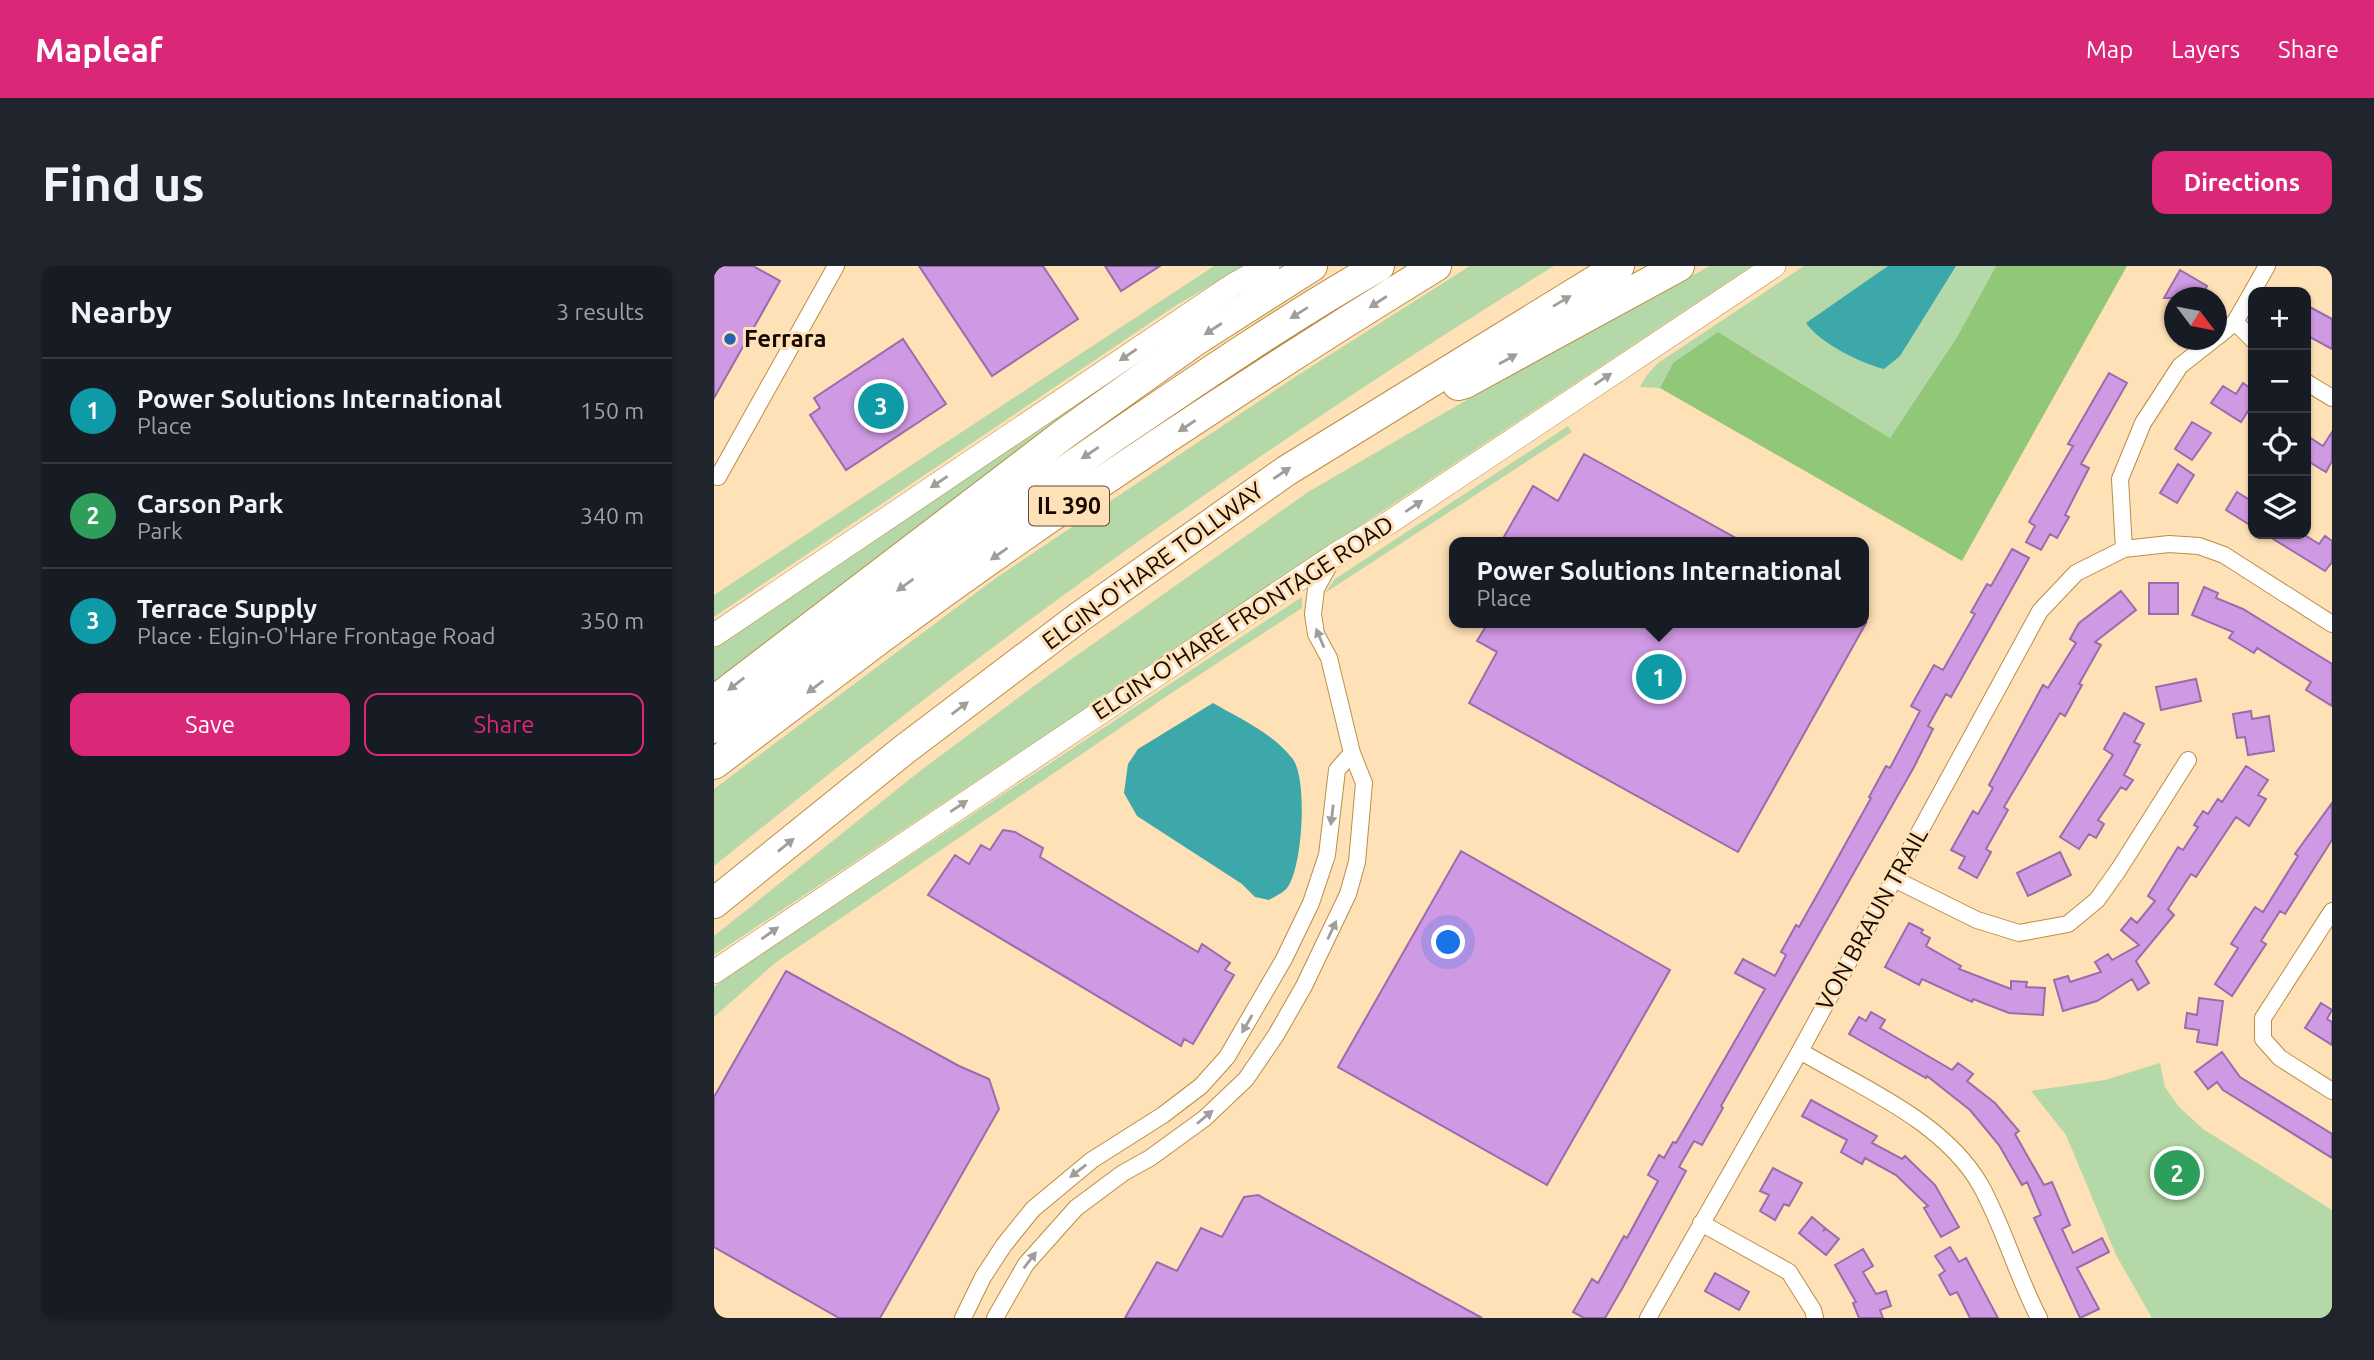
<!DOCTYPE html>
<html lang="en">
<head>
<meta charset="utf-8">
<style>
	body { margin:0; font-family:Ubuntu,sans-serif; background:#20242c; color:#f1f3f6 }
	.controls { position:absolute; right:21px; top:21px; display:grid; overflow:hidden; border-radius:14px; box-shadow:0 2px 5px #0004 }
	.controls button { width:63px; height:63px; display:grid; place-items:center; padding:0; border:0; border-bottom:2px solid #363941; background:#171b24; color:#f1f3f6; font:35px sans-serif }
	.compass { position:absolute; left:1450px; top:21px; width:63px; height:63px; border-radius:50%; background:#171b24; box-shadow:0 2px 5px #0004; rotate:122deg }
	.you { position:absolute; left:735px; top:677px; width:24px; height:24px; margin:-18px; border:5px solid #fff; border-radius:50%; background:#1a73e8; box-shadow:0 0 0 10px #1a73e833 }
	.badge { display:grid; place-items:center; width:46px; height:46px; border-radius:50%; background:#db2777; color:#fff; font-size:23px; font-weight:700 }
	.pin { position:absolute; translate:-50% -50%; border:4px solid #fff; box-shadow:0 2px 7px #0006 }
	.popup { position:absolute; left:735px; top:271px; width:420px; height:91px; box-sizing:border-box; display:grid; place-content:center; border-radius:14px; background:#171b24; filter:drop-shadow(0 2px 5px #0005); font-size:23px; white-space:nowrap; color:#9ea1a6 }
	.popup b { font-size:26px; color:#f1f3f6 }
	.popup::after { content:''; position:absolute; left:50%; top:100%; margin-left:-14px; border:14px solid transparent; border-top-color:#171b24 }
	.list { margin:0; padding:0; list-style:none }
	h2 { display:flex; justify-content:space-between; align-items:center; height:91px; margin:0; padding:0 28px; font-size:30px }
	h2 small { font-size:23px; font-weight:400; color:#9ea1a6 }
	.list li { display:grid; grid-template-columns:46px 1fr auto; gap:21px; align-items:center; box-sizing:border-box; height:105px; padding:0 28px; border-top:2px solid #363941 }
	.list b { display:block; font-size:26px; white-space:nowrap }
	.list p { margin:0; font-size:23px; white-space:nowrap; color:#9ea1a6 }
	.list em { font-size:23px; font-style:normal; color:#9ea1a6 }
	.actions { display:flex; gap:14px; padding:21px 28px }
	.actions a { flex:1; padding:16px 0; border:2px solid #db2777; border-radius:14px; text-align:center; font-size:24px; color:#db2777 }
	.actions .main { background:#db2777; color:#fff }
	.icon { flex:none; width:38px; height:38px; fill:none; stroke:currentColor; stroke-width:2; stroke-linecap:round; stroke-linejoin:round }
	.map { position:relative; flex:none; width:1618px; height:1052px; overflow:hidden; border-radius:14px }
	header { display:flex; align-items:center; gap:42px; box-sizing:border-box; height:98px; padding:0 35px; background:#db2777; color:#fff }
	header strong { font-size:33px }
	nav { display:flex; gap:38px; margin-inline-start:auto; font-size:24px }
	.intro { display:flex; align-items:center; justify-content:space-between; box-sizing:border-box; height:168px; padding:0 42px }
	h1 { margin:0; font-size:49px }
	.button { padding:18px 32px; border-radius:14px; background:#db2777; color:#fff; font-size:24px; font-weight:700 }
	main { display:flex; gap:42px; padding:0 42px }
	aside { flex:1; background:#171b24; border-radius:14px; box-shadow:0 2px 5px #0004 }
	.map>svg:first-child { display:block }
</style>
</head>
<body>
<header>
<strong>Mapleaf</strong>
<nav><a>Map</a><a>Layers</a><a>Share</a></nav>
</header>
<div class="intro"><h1>Find us</h1><a class="button">Directions</a></div>
<main>
<aside>
<h2>Nearby<small>3 results</small></h2>
<ul class="list">
<li><span class="badge" style="background:#0f9aa8">1</span><div><b>Power Solutions International</b><p>Place</p></div><em>150 m</em></li>
<li><span class="badge" style="background:#2e9e5b">2</span><div><b>Carson Park</b><p>Park</p></div><em>340 m</em></li>
<li><span class="badge" style="background:#0f9aa8">3</span><div><b>Terrace Supply</b><p>Place · Elgin-O'Hare Frontage Road</p></div><em>350 m</em></li>
</ul>
<div class="actions"><a class="main">Save</a><a>Share</a></div>
</aside>
<div class="map">
<svg width="1618" height="1052" viewBox="0 0 1618 1052">
	<rect width="100%" height="100%" fill="#ffe1b7"/>
	<path fill="#b5d8a8" d="M500,0H530L461,40L0,351V329Z
		M756,0H840C658,112 481,232 309,359C204,436 102,518 0,600V523L282,312L581,111Z
		M996,0H1038L0,689V670L206,505L335,409L594,226L832,88Z
		M1090,0H1282L1243,71L1176,172L1037,86L959,97L946,122L926,121L933,109L944,97Z
		M499,46L0,417V382Z
		M854,160L858,166L611,327L621,313Z
		M588,331V342L456,428L61,697L0,751V721L30,699Z
		M1446,797L1451,821L1465,841L1489,863L1618,944V1052H1438L1402,989L1352,869L1317,825L1391,814Z"/>
	<path fill="#90c779" d="M1282,0H1413L1248,295L946,122L959,97L1004,66L1176,172L1243,71Z"/>
	<path fill="#3da8aa" d="M1174,0H1242L1186,90L1170,103C1146,97 1106,77 1092,57Z
		M499,437C527,453 558,467 578,492C594,510 589,602 573,622C569,627 560,631 555,634L541,631L528,618L423,550L410,527L414,498L424,483Z"/>
	<path fill="#d099e4" stroke="#9a6cab" stroke-width="2" d="M0,0H39L66,15L0,132Z
		M205,0H329L364,53L278,110Z
		M391,0H446L407,25Z
		M1466,4L1493,20L1487,32H1450Z
		M1592,39L1618,53V83L1592,69Z
		M189,73L232,138L132,204L96,149L106,142L100,132Z
		M1395,107L1413,117L1367,198L1375,202L1351,249L1355,251L1343,272L1336,268L1327,284L1312,276L1321,260L1315,256L1359,180L1354,178Z
		M1529,117L1539,124V137L1527,156L1497,137L1509,120L1522,128Z
		M1478,156L1497,167L1478,194L1461,183Z
		M1618,166V195L1612,206L1592,194V169L1609,180Z
		M870,188L1029,276H787L819,220L844,235Z
		M1464,198L1480,209L1463,237L1446,227Z
		M1523,226L1539,236V261L1512,244Z
		M1551,268H1589L1605,278L1611,270L1618,275V296L1611,305Z
		M1298,283L1315,292L1237,431L1232,428L1214,460L1219,463L1200,501L1007,840L1009,842L988,879L980,875L965,901L972,905L909,1021L891,1052H870L859,1046L878,1013L884,1017L910,970L913,972L944,915L934,909L945,889L950,892L959,876L962,877L1051,723L1021,707L1029,693L1061,710L1072,689L1067,686L1082,659L1085,661L1107,622L1157,532L1155,531L1172,500L1176,502L1206,445L1197,440L1220,399L1229,404L1261,348L1257,346L1273,318L1277,320Z
		M1435,317H1464V348H1435Z
		M1490,321L1504,327L1502,332L1529,343L1618,398V440L1592,424L1597,416L1543,382L1540,387L1515,372L1519,366L1478,349Z
		M1407,325L1422,344L1381,376L1387,379L1365,418L1368,419L1351,450L1346,447L1290,541L1294,544L1272,583L1277,586L1263,612L1245,602L1251,591L1237,584L1259,545L1264,548L1279,522L1275,519L1329,419L1334,422L1362,377L1356,373L1365,357Z
		M774,357H1152L1024,586L755,437L783,386L763,375Z
		M1482,413L1487,435L1447,444L1442,421Z
		M1537,445L1538,453L1555,450L1560,485L1534,489L1531,471L1523,472L1519,448Z
		M1410,447L1430,458L1420,476L1426,479L1410,509L1419,514L1412,524L1407,521L1384,554L1390,558L1382,572L1375,568L1365,583L1346,571L1399,489L1390,483Z
		M1532,500L1554,514L1544,529L1552,533L1535,560L1522,551L1482,611L1477,608L1454,643L1460,649L1422,695L1435,717L1424,724L1418,713L1383,735L1349,745L1340,714L1354,710L1356,716L1387,706L1381,696L1394,688L1398,694L1425,679L1407,664L1417,652L1423,657L1441,635L1434,630L1464,581L1469,584L1484,561L1480,559L1489,545L1494,548L1504,533L1508,536Z
		M1618,537V574L1571,648L1566,645L1547,675L1552,678L1518,730L1501,718L1524,682L1517,678L1541,641L1549,646L1584,590L1581,588Z
		M289,564L301,566L329,582L326,591L484,686L488,678L516,697L511,704L520,709L479,778L470,773L467,780L214,629L241,589L255,598L267,579L276,584Z
		M747,585L956,704L833,919L624,801Z
		M1346,586L1357,609L1314,630L1303,607Z
		M1195,657L1209,664L1207,667L1216,672L1212,680L1247,700L1245,703L1297,723V715L1313,716L1312,721L1331,722L1329,749L1295,747L1259,733L1258,736L1208,713L1205,719L1171,701Z
		M72,705L245,800L275,813L285,843L166,1052H125L0,981V831Z
		M1485,732L1509,735L1503,779L1483,776L1485,764L1471,762L1473,747L1483,749Z
		M1607,737L1618,744L1613,753L1618,756V779L1591,762Z
		M1157,746L1171,754L1166,762L1238,804L1244,797L1259,808L1253,815L1281,837L1305,865L1301,868L1330,919L1338,916L1356,959L1348,963L1359,987L1388,972L1395,986L1363,1002L1385,1043L1366,1052L1320,952L1327,949L1313,916L1308,919L1285,879L1256,844L1213,810L1212,812L1135,768L1145,751L1152,755Z
		M1508,786L1526,811L1618,868V892L1509,824L1503,816L1494,823L1481,806Z
		M1097,834L1163,870L1158,877L1188,893L1191,890L1221,919L1245,961L1227,971L1210,942L1214,940L1182,909L1151,892L1148,898L1127,886L1133,874L1088,850Z
		M1059,902L1088,917L1075,940L1070,938L1061,954L1046,945L1055,929L1046,925Z
		M544,929L768,1052H411L443,996L463,1005L487,962L508,971L530,931Z
		M1098,951L1111,962L1110,964L1112,963L1125,973L1112,989L1085,967Z
		M1236,981L1245,996L1252,992L1284,1052H1256L1243,1026L1236,1029L1225,1009L1231,1005L1221,990Z
		M1149,983L1159,1000L1149,1006L1162,1028L1172,1025L1177,1040L1166,1044L1169,1052H1145L1139,1037L1142,1036L1121,999Z
		M1001,1007L1035,1026L1025,1044L991,1025Z"/>
	<g fill="none" stroke-linecap="round" stroke-linejoin="round">
		<g stroke="#bb8d43" stroke-width="18">
			<path id="minor" d="M1521,56L1539,74
				M1503,71L1521,56L1553,0
				M1592,116L1618,132
				M0,209L4,211L122,0
				M1410,283L1406,213L1429,157L1466,100L1499,74
				M1180,613L1263,654L1305,667L1354,658L1383,634L1405,603L1474,494
				M1618,645L1549,752V773L1566,792L1618,825
				M1086,785C1148,822 1230,855 1267,920C1290,962 1303,1010 1325,1052
				M987,957L1075,1006L1099,1044L1101,1052
				M249,1052L269,1011L290,979L319,943L378,894L449,849L487,820L513,791L570,693L597,637L613,589L623,504L638,487
				M281,1052L312,998L362,942L409,907L436,892L491,852L532,813L562,769L590,720L634,628L643,596L650,517L638,487L615,392L602,368L599,348L602,323L618,294
				M934,1052L1086,785L1326,345L1362,307L1410,283L1455,278L1485,280L1510,289L1618,358"/>
		</g>
		<g stroke="#bb8d43" stroke-width="24">
			<path id="secondary" d="M0,369L519,19L554,0
				M0,706L621,289L673,258L1060,0"/>
		</g>
		<g stroke="#bb8d43" stroke-width="32">
			<path id="motorway" d="M744,119L751,117L965,0
				M0,435L350,168L482,74L598,0
				M0,462C134,361 269,261 407,166C492,108 576,51 665,0
				M0,498C55,457 109,415 164,374C344,241 532,117 722,0
				M0,637L191,483L364,352L572,205L905,0"/>
		</g>
		<use href="#minor" stroke="#fff" stroke-width="16"/>
		<use href="#secondary" stroke="#fff" stroke-width="23"/>
		<use href="#motorway" stroke="#fff" stroke-width="30"/>
	</g>
	<defs><path id="oneway-solid" d="M-6-.8H1V-3.2L6.5 0L1 3.2V.8H-6Z" transform="scale(1.75)"/></defs>
	<g fill="#a29d99">
		<use href="#oneway-solid" transform="translate(848 35) rotate(-31)"/>
		<use href="#oneway-solid" transform="translate(664 36) rotate(147)"/>
		<use href="#oneway-solid" transform="translate(585 47) rotate(148)"/>
		<use href="#oneway-solid" transform="translate(499 63) rotate(147)"/>
		<use href="#oneway-solid" transform="translate(414 89) rotate(146)"/>
		<use href="#oneway-solid" transform="translate(794 93) rotate(-29)"/>
		<use href="#oneway-solid" transform="translate(889 113) rotate(-34)"/>
		<use href="#oneway-solid" transform="translate(473 160) rotate(146)"/>
		<use href="#oneway-solid" transform="translate(376 187) rotate(146)"/>
		<use href="#oneway-solid" transform="translate(568 207) rotate(-34)"/>
		<use href="#oneway-solid" transform="translate(225 216) rotate(146)"/>
		<use href="#oneway-solid" transform="translate(700 240) rotate(-34)"/>
		<use href="#oneway-solid" transform="translate(285 288) rotate(145)"/>
		<use href="#oneway-solid" transform="translate(191 319) rotate(144)"/>
		<use href="#oneway-solid" transform="translate(606 372) rotate(-113)"/>
		<use href="#oneway-solid" transform="translate(22 418) rotate(142)"/>
		<use href="#oneway-solid" transform="translate(101 421) rotate(143)"/>
		<use href="#oneway-solid" transform="translate(246 442) rotate(-37)"/>
		<use href="#oneway-solid" transform="translate(245 540) rotate(-34)"/>
		<use href="#oneway-solid" transform="translate(618 549) rotate(97)"/>
		<use href="#oneway-solid" transform="translate(72 579) rotate(-39)"/>
		<use href="#oneway-solid" transform="translate(618 664) rotate(-65)"/>
		<use href="#oneway-solid" transform="translate(56 667) rotate(-35)"/>
		<use href="#oneway-solid" transform="translate(533 758) rotate(120)"/>
		<use href="#oneway-solid" transform="translate(491 851) rotate(-40)"/>
		<use href="#oneway-solid" transform="translate(364 905) rotate(142)"/>
		<use href="#oneway-solid" transform="translate(316 994) rotate(-53)"/>
	</g>
	<circle fill="#2461b3" stroke="#ffe1b7" stroke-width="2.5" cx="16" cy="73" r="7"/>
	<g text-anchor="middle" stroke-width="6" stroke-linejoin="round" paint-order="stroke">
		<rect fill="#ffe1b7" stroke="#5d4a37" stroke-width="2" x="315" y="220.5" width="80" height="39" rx="5"/>
		<g font-size="23" font-weight="bold" fill="#170900">
			<text x="355" y="248">IL 390</text>
		</g>
		<g font-size="24" font-weight="bold" fill="#170900" stroke="#ffe1b7" text-anchor="start">
			<text x="30" y="81">Ferrara</text>
		</g>
		<g font-size="24" fill="#170900" stroke="#ffe1b7">
			<text transform="translate(439 300) rotate(-36)" y="8">ELGIN-O'HARE TOLLWAY</text>
			<text transform="translate(529 352) rotate(-33)" y="8">ELGIN-O'HARE FRONTAGE ROAD</text>
			<text transform="translate(1158 653) rotate(-61)" y="8">VON BRAUN TRAIL</text>
		</g>
	</g>
</svg>
<div class="controls">
<button>+</button>
<button>−</button>
<button><svg class="icon" aria-label="locate" viewBox="0 0 24 24"><circle cx="12" cy="12" r="6"/><path d="M12 2v4M12 18v4M2 12h4M18 12h4"/></svg></button>
<button><svg class="icon" aria-label="layers" viewBox="0 0 24 24"><path d="M12 4l9 5-9 5-9-5zM3 14l9 5 9-5"/></svg></button>
</div>
<svg class="compass" viewBox="-18 -18 36 36"><path d="M0-13l5 13h-10z" fill="#e53935"/><path d="M0 13l5-13h-10z" fill="#9ea1a6"/></svg>
<div class="you"></div>
<div class="pin badge" style="left:945px;top:411px;background:#0f9aa8">1</div>
<div class="popup"><b>Power Solutions International</b>Place</div>
<div class="pin badge" style="left:1463px;top:907px;background:#2e9e5b">2</div>
<div class="pin badge" style="left:167px;top:140px;background:#0f9aa8">3</div>
</div>
</main>
</body>
</html>
